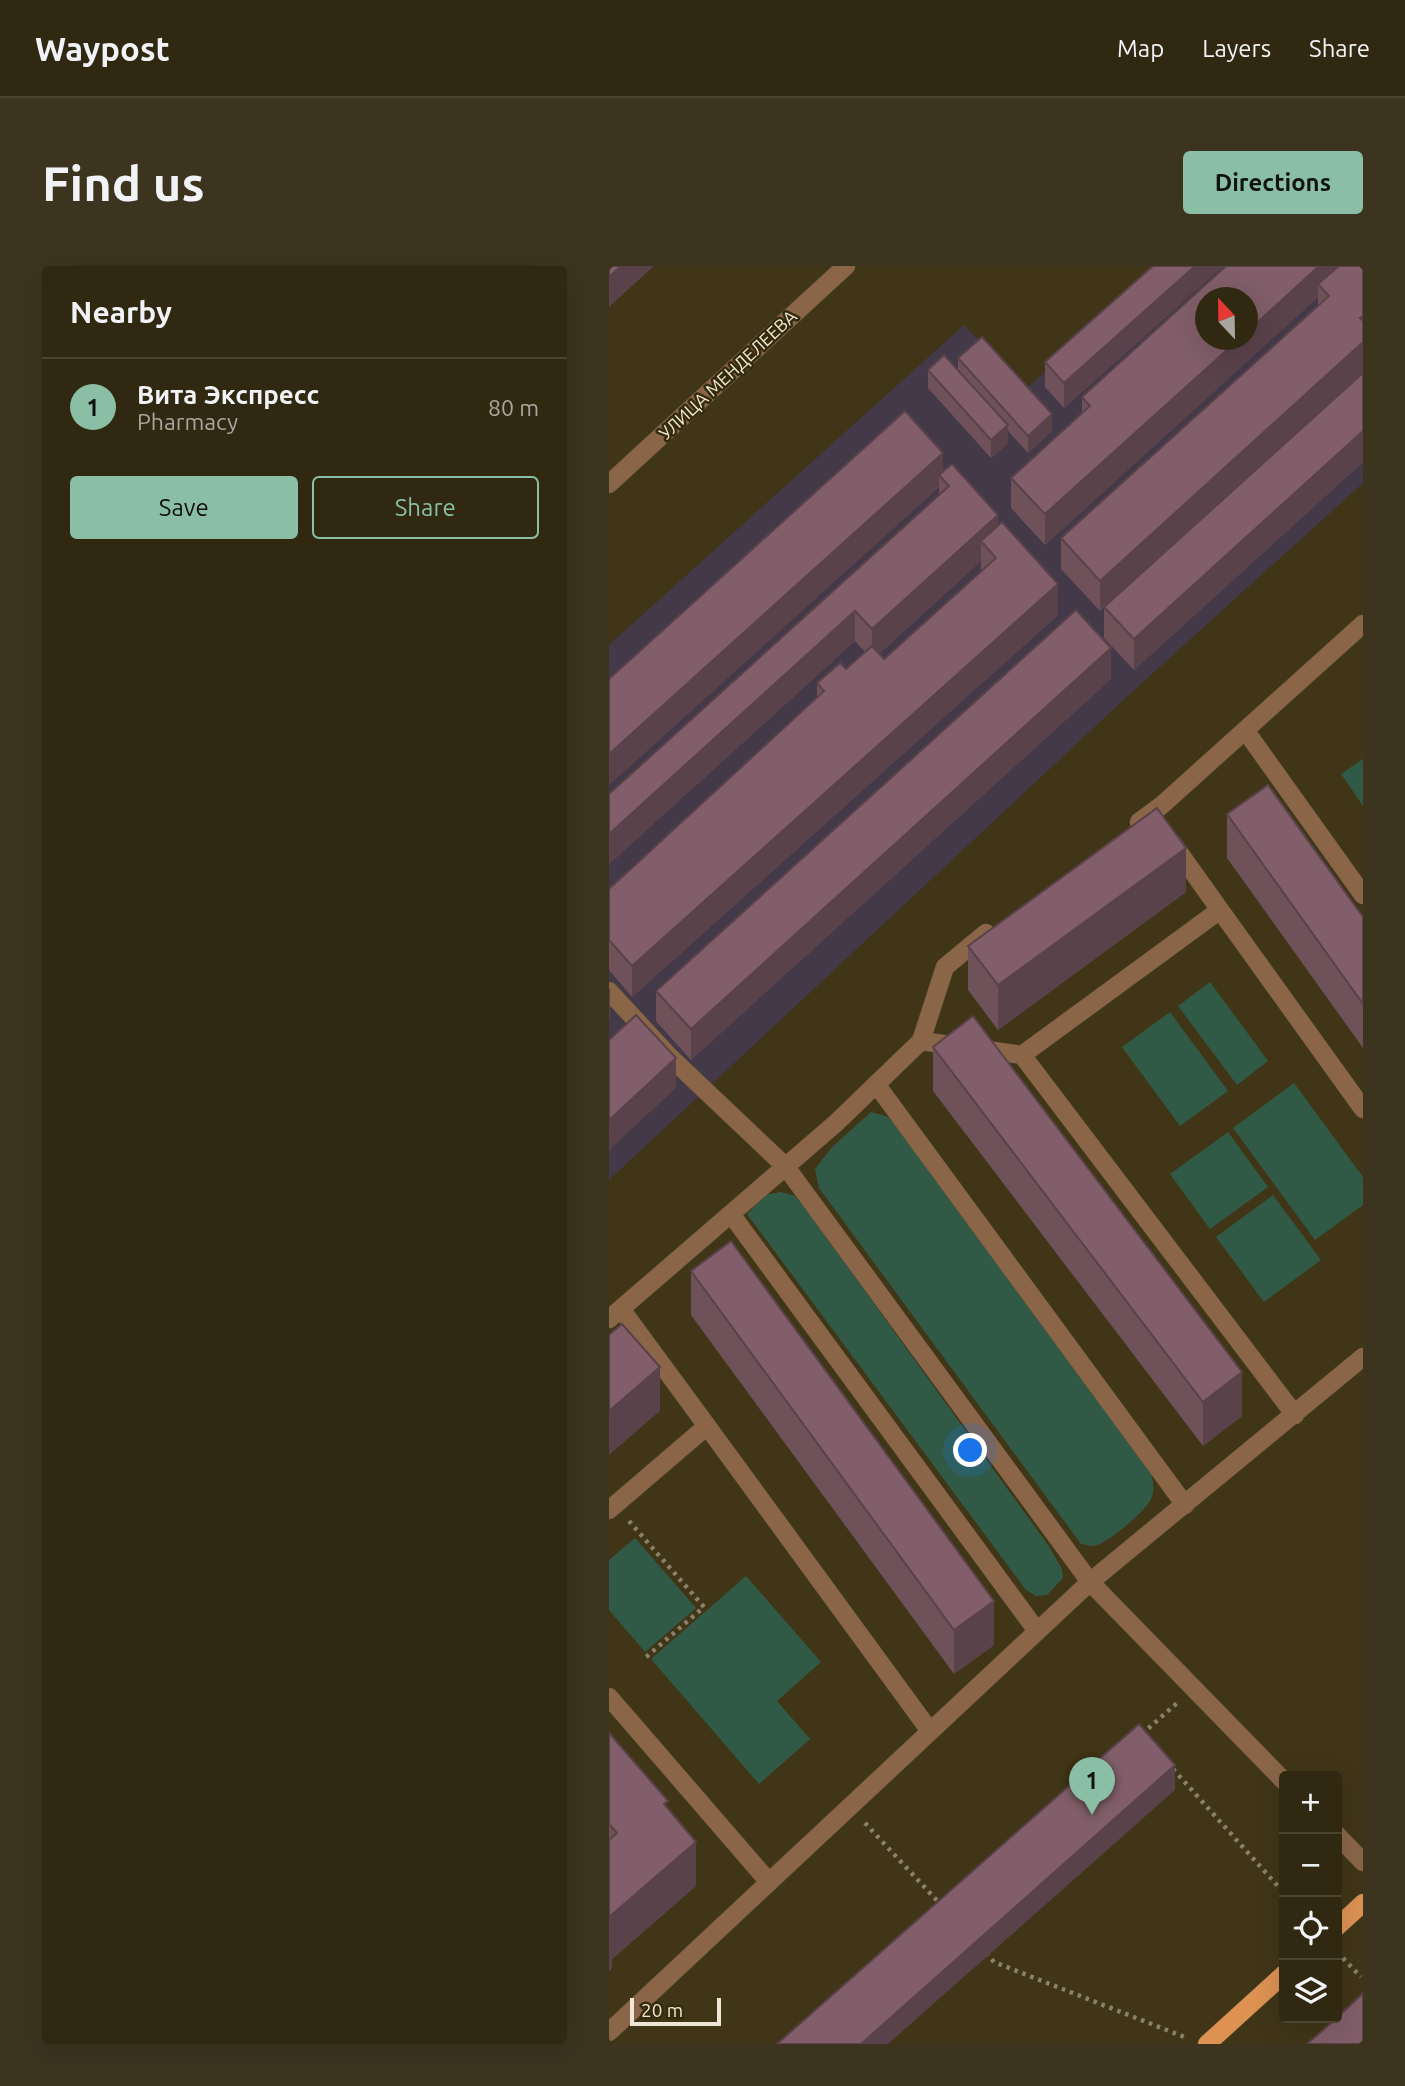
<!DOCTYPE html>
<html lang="en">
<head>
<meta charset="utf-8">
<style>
	body { margin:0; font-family:Ubuntu,sans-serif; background:#3c341f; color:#f1f3f6 }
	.controls { position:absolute; right:21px; bottom:21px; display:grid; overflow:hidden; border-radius:7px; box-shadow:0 7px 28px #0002 }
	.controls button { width:63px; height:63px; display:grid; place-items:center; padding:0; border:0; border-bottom:2px solid #4b4431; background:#302811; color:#f1f3f6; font:35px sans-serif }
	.compass { position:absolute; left:586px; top:21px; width:63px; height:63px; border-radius:50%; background:#302811; box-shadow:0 7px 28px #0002; rotate:338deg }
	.scale { position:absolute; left:21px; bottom:18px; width:91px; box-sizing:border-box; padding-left:7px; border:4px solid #eee7d6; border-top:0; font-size:19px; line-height:24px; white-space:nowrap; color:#eee7d6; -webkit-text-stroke:5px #352b0c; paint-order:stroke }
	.you { position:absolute; left:362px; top:1185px; width:24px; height:24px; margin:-18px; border:5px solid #fff; border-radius:50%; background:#1a73e8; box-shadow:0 0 0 10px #1a73e833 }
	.badge { display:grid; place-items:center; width:46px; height:46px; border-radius:50%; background:#8abfa5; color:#111; font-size:23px; font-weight:700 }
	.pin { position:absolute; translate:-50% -58px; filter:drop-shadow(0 2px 4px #0008) }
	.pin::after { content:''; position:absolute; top:37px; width:24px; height:21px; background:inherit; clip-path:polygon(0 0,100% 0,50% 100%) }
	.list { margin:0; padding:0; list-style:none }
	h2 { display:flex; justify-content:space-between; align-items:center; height:91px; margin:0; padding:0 28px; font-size:30px }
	h2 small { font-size:23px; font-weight:400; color:#a8a69f }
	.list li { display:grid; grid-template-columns:46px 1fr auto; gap:21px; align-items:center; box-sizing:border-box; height:98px; padding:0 28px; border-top:2px solid #4b4431 }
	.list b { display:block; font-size:26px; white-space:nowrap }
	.list p { margin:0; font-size:23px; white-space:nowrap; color:#a8a69f }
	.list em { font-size:23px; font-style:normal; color:#a8a69f }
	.actions { display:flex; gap:14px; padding:21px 28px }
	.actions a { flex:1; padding:16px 0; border:2px solid #8abfa5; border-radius:7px; text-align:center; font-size:24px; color:#8abfa5 }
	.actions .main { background:#8abfa5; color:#111 }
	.icon { flex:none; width:38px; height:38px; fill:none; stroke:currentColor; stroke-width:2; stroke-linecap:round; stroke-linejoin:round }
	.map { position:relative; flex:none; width:754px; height:1778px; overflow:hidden; border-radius:7px }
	header { display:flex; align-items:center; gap:42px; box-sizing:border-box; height:98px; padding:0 35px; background:#302811; border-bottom:2px solid #4b4431 }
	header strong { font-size:33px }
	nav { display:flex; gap:38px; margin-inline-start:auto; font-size:24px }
	.intro { display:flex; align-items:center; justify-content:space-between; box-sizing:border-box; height:168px; padding:0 42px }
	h1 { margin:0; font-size:49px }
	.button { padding:18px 32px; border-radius:7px; background:#8abfa5; color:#111; font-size:24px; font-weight:700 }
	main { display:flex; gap:42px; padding:0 42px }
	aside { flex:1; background:#302811; border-radius:7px; box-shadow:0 7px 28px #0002 }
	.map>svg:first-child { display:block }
</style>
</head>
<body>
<header>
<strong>Waypost</strong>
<nav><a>Map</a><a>Layers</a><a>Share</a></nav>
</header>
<div class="intro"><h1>Find us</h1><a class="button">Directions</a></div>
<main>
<aside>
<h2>Nearby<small></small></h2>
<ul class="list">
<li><span class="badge">1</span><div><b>Вита Экспресс</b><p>Pharmacy</p></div><em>80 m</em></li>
</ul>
<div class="actions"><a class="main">Save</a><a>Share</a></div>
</aside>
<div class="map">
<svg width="754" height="1778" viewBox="0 0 754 1778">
	<rect width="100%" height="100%" fill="#403517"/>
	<path fill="#443948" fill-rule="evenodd" d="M551,0H754V217L522,427L0,914V379L355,59L416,124ZM596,32H638V74H596Z"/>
	<path fill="#315a46" d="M754,493V540L732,508Z
		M601,716L659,795L628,819L569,740Z
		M561,746L619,825L571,860L513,781Z
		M685,817L754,911V939L706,974L624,862Z
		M262,846L277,850L289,860L542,1208C545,1218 546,1226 541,1235C534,1247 496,1280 483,1280C479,1280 476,1278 472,1278L210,922L206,903L223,881Z
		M619,866L659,921L601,963L561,908Z
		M172,926L186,930L204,953L439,1279L453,1303L454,1312L438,1329L427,1330L417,1324L138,948L156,929Z
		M664,929L712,994L655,1036L607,971Z
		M26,1272L87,1342L36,1386L0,1344V1294Z
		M137,1310L212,1396L168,1435L201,1473L150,1518L42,1393Z"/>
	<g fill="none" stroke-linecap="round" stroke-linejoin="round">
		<g stroke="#5c5136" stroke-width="19">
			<path id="minor" d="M0,218L237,0
				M636,464L754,629
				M530,556L553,539L754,358
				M564,578L611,644
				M0,725L60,790L177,901L481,1316L675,1515
				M312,775L413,789
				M267,818L576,1239
				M122,948L428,1365
				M12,1043L98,1160
				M0,1053L227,857L312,775L336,701L377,667
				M686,1149L413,789L611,644L754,843
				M0,1244L98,1160L321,1465
				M0,1431L160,1616
				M728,1569L754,1596
				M0,1766L481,1316L754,1091"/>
		</g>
		<g stroke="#5c5136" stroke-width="19">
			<path id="major" d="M728,1661L754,1637
				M598,1778L675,1708"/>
		</g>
		<path stroke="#8b8169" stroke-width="4.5" stroke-dasharray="3.5 5" stroke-linecap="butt" d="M20,1255L95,1341L36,1392
			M533,1468L568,1437
			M564,1503L675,1627
			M256,1557L333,1640
			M728,1686L752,1711
			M377,1687L385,1696L578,1772"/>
		<use href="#minor" stroke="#8a6548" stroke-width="18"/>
		<use href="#major" stroke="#dd9252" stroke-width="18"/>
	</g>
	<path fill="#6f515a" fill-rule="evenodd" d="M544,0H614L455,142L436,121V96Z
		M617,0H754V196L525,404L495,372V341L491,345L452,303V272L709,39V31L436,279L402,242V212L473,148V131Z
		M349,92L443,165L419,187L399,165V177L382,192L319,122V104L349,105Z
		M334,206L389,259L449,349L23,731L0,704V623L208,431V417L237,403L256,386L246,375L0,598V528L330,229V221L0,519ZM372,295V306L275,393L270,388Z
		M502,413L82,794L47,755V725Z
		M618,548L754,651V782L618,592Z
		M577,626L389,764L359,724V680Z
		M324,781L633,1150L594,1180L324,825Z
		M82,1005L385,1379L345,1408L82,1049Z
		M0,1467L59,1543L87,1620L3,1693V1702L0,1705Z"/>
	<path fill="#5a424a" d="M12,0H45L0,41V11Z
		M586,0H614L455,142V117Z
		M710,0H744L709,18V31L436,279V248L629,74H639V65Z
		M754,50V107L491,345V315Z
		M443,148V165L419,187V170Z
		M399,159V177L382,192V174Z
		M754,165V196L525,404V373Z
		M334,187V213L330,209V221L0,519V488Z
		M389,249V280L372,275V295L263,394V363Z
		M449,318V349L23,731V700Z
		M246,345V375L0,598V568Z
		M502,382V413L82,794V763Z
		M577,582V626L389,764V719Z
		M1,722V752L0,753V723Z
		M67,792V822L0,884V854Z
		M51,1101V1145L0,1189V1145Z
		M633,1106V1150L594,1180V1136Z
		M385,1335V1379L345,1408V1364Z
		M566,1499V1524L279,1778H252Z
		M87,1576V1620L3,1693V1702L0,1705V1651Z"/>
	<path fill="#815e69" stroke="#5a424a" stroke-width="2" d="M0,0H12L0,11Z
		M544,0H586L455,117L436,96Z
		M617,0H710L639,65V32H597V74H629L436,248L402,212L481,140L473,131Z
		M730,0H754V50L751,52L754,55V76L491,315L452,272L720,30L709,18Z
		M373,71L443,148L419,170L349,92Z
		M335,89L399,159L382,174L319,104Z
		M754,107V165L525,373L495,341Z
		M296,145L334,187L0,488V413Z
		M343,198L389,249L263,363L246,345L0,568V528L340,220L330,209Z
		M393,256L449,318L23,700L0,674V623L215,425L208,417L231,397L237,403L263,380L275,393L387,292L372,275Z
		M467,344L502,382L82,763L47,725Z
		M659,519L754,651V738L618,548Z
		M548,542L577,582L389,719L359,680Z
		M27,749L67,792L0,854V774Z
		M364,750L633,1106L594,1136L324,781Z
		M122,975L385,1335L345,1364L82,1005Z
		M13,1058L51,1101L0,1145V1069Z
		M530,1458L566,1499L252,1778H168Z
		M0,1467L59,1535L55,1538L87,1576L0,1651V1574L8,1567L0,1558Z
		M754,1727V1778H698L728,1752Z"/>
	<g text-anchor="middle" stroke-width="5" stroke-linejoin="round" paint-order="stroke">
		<g font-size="18" fill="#eee7d6" stroke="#352b0c">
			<text transform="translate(119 109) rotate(-43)" y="6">УЛИЦА МЕНДЕЛЕЕВА</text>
		</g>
	</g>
</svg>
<div class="controls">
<button>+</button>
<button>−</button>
<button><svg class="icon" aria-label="locate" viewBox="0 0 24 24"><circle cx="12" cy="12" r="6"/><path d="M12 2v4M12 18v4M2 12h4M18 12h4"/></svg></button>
<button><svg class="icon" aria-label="layers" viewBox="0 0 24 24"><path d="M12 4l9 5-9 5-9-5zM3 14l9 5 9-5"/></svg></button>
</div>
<svg class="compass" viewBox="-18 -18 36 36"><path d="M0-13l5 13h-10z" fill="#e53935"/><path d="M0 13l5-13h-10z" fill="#a8a69f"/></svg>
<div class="scale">20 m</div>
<div class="you"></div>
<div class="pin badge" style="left:483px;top:1549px">1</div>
</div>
</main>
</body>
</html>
